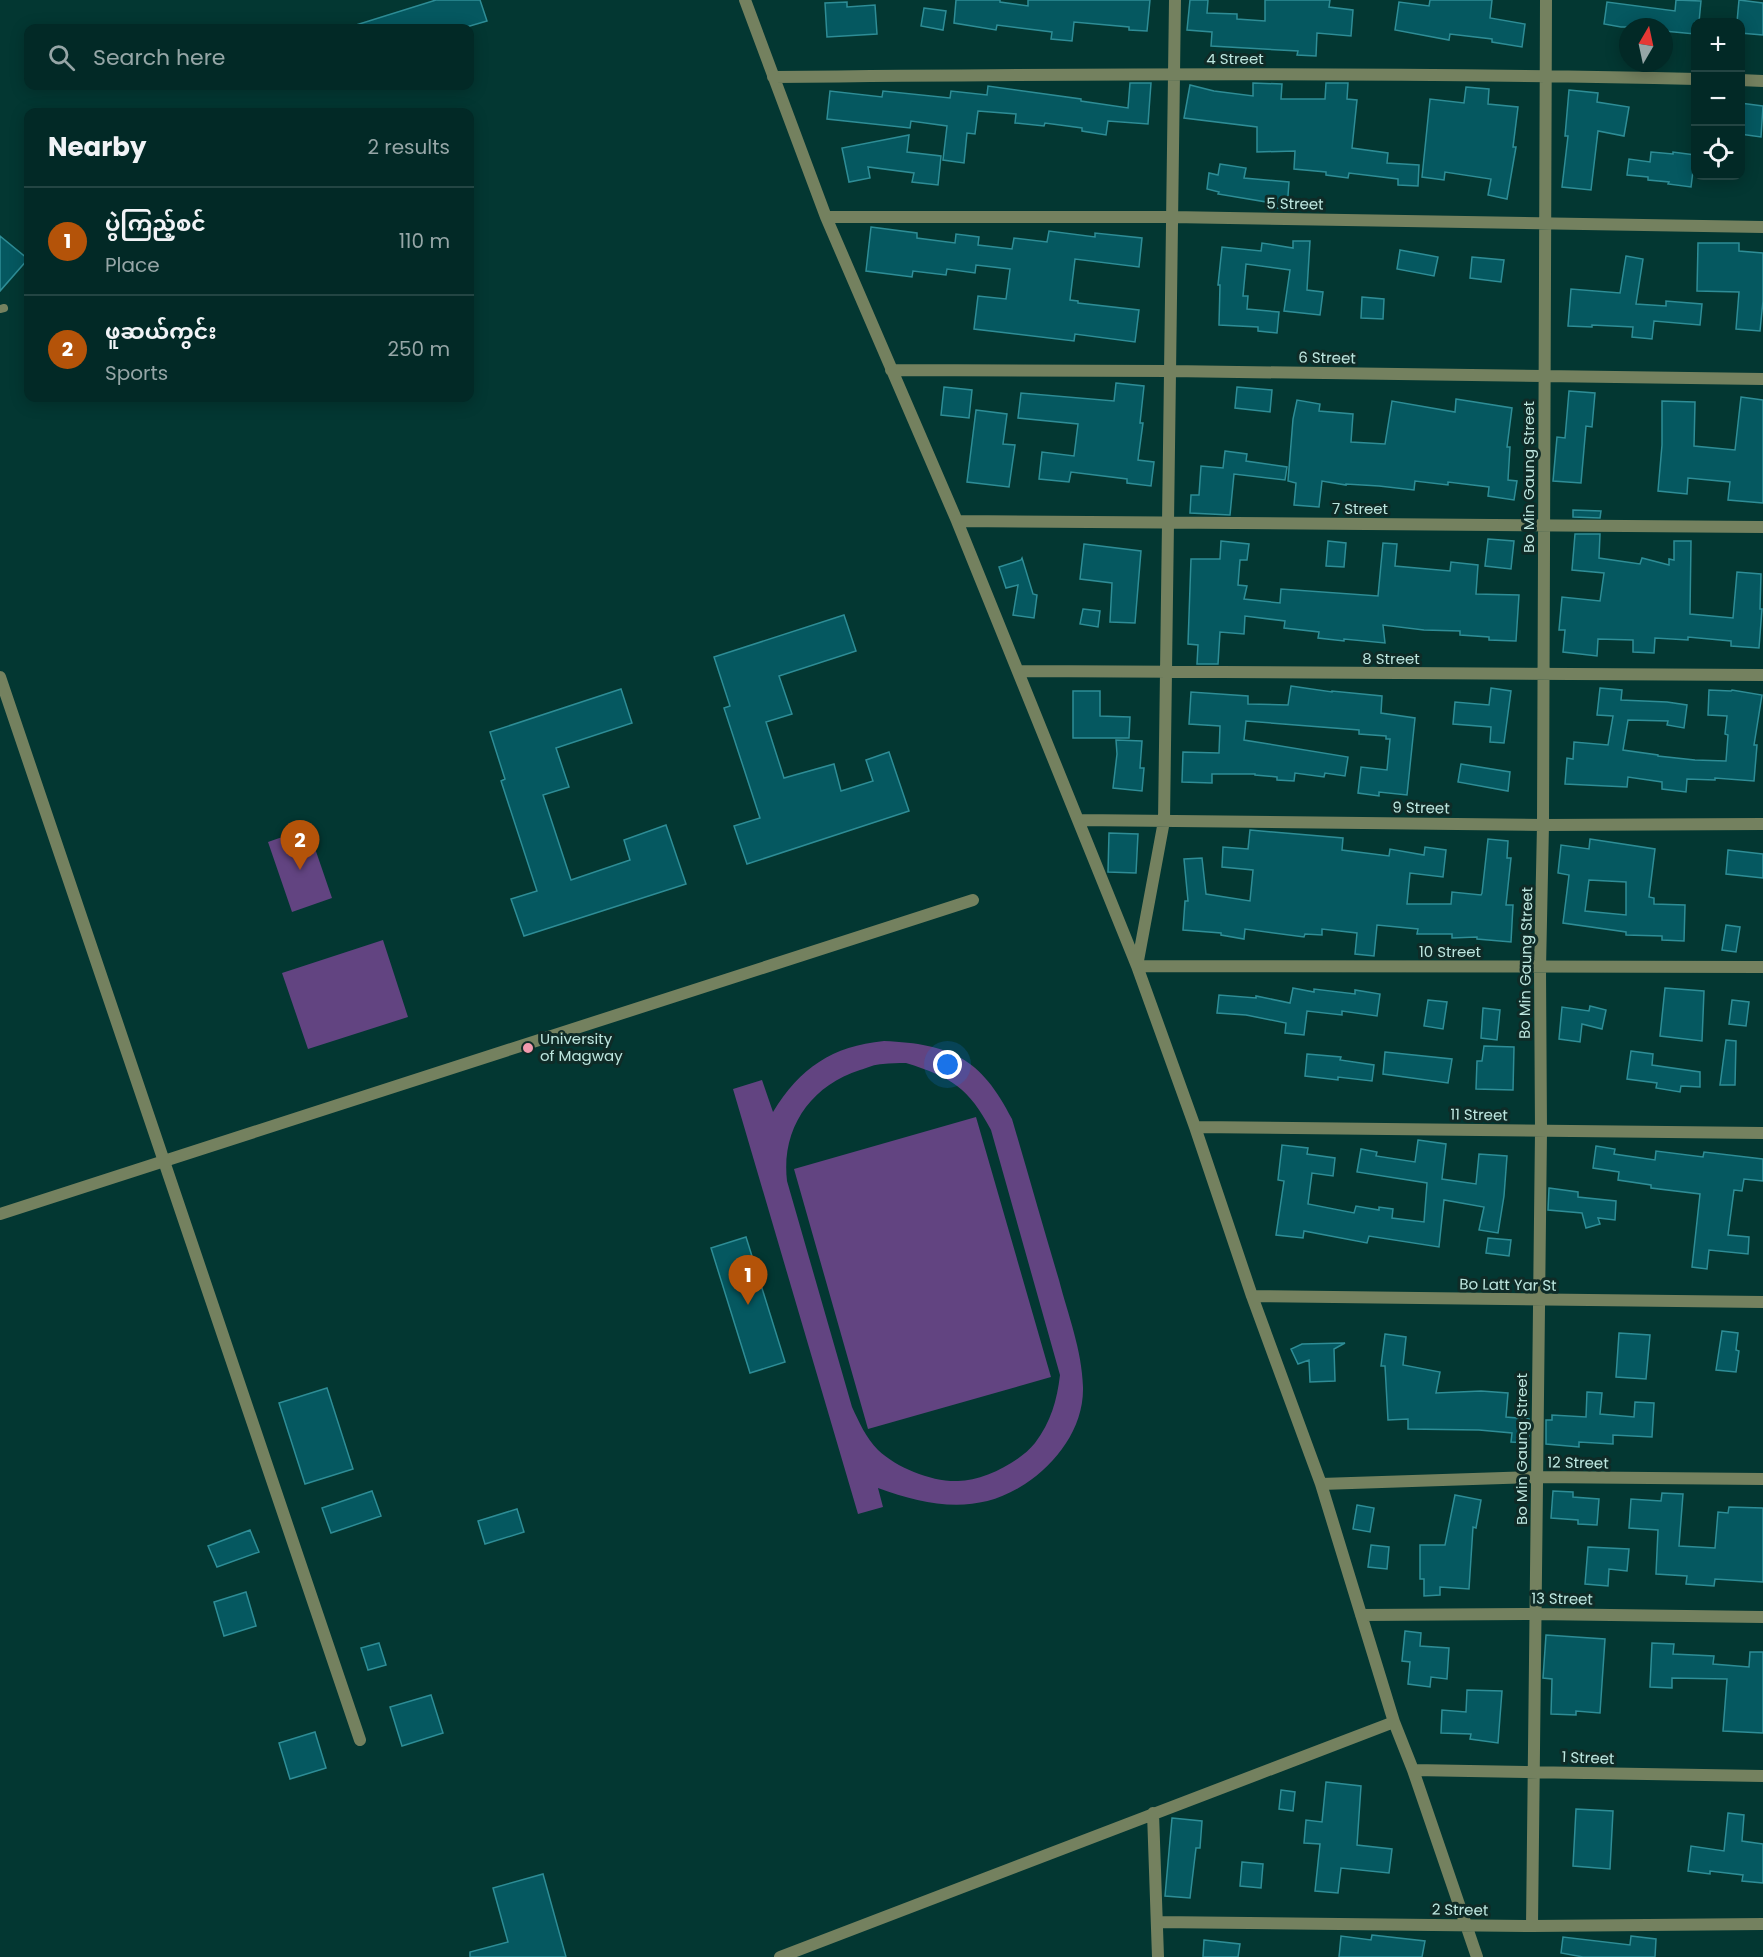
<!DOCTYPE html>
<html lang="en">
<head>
<meta charset="utf-8">
<style>
	body { margin:0; font-family:Poppins,"Noto Sans Myanmar",sans-serif; background:#103532; color:#f1f3f6 }
	.controls { position:absolute; right:18px; top:18px; display:grid; overflow:hidden; border-radius:12px; box-shadow:0 3px 15px #0003 }
	.controls button { width:54px; height:54px; display:grid; place-items:center; padding:0; border:0; border-bottom:2px solid #234543; background:#022926; color:#f1f3f6; font:30px sans-serif }
	.compass { position:absolute; left:1619px; top:18px; width:54px; height:54px; border-radius:50%; background:#022926; box-shadow:0 3px 15px #0003; rotate:9deg }
	.you { position:absolute; left:948px; top:1065px; width:21px; height:21px; margin:-15px; border:4px solid #fff; border-radius:50%; background:#1a73e8; box-shadow:0 0 0 9px #1a73e833 }
	.badge { display:grid; place-items:center; width:39px; height:39px; border-radius:50%; background:#b45309; color:#fff; font-size:20px; font-weight:700 }
	.pin { position:absolute; translate:-50% -50px; filter:drop-shadow(0 2px 3px #0008) }
	.pin::after { content:''; position:absolute; top:32px; width:21px; height:18px; background:inherit; clip-path:polygon(0 0,100% 0,50% 100%) }
	.list { margin:0; padding:0; list-style:none }
	h2 { display:flex; justify-content:space-between; align-items:center; height:78px; margin:0; padding:0 24px; font-size:26px }
	h2 small { font-size:20px; font-weight:400; color:#96a6a7 }
	.list li { display:grid; grid-template-columns:39px 1fr auto; gap:18px; align-items:center; box-sizing:border-box; height:108px; padding:0 24px; border-top:2px solid #234543 }
	.list b { display:block; font-size:22px; white-space:nowrap }
	.list p { margin:0; font-size:20px; white-space:nowrap; color:#96a6a7 }
	.list em { font-size:20px; font-style:normal; color:#96a6a7 }
	.icon { flex:none; width:33px; height:33px; fill:none; stroke:currentColor; stroke-width:2; stroke-linecap:round; stroke-linejoin:round }
	.map { position:relative; flex:none; width:1763px; height:1957px; overflow:hidden }
	.search { position:absolute; background:#022926; box-shadow:0 3px 15px #0003; left:24px; top:24px; width:450px; height:66px; display:flex; align-items:center; gap:15px; box-sizing:border-box; padding:0 21px; border-radius:12px; color:#96a6a7; font-size:22px }
	.panel { position:absolute; background:#022926; box-shadow:0 3px 15px #0003; left:24px; top:108px; width:450px; height:294px; border-radius:12px }
	.map>svg:first-child { display:block }
</style>
</head>
<body>
<div class="map">
<svg width="1763" height="1957" viewBox="0 0 1763 1957">
	<rect width="100%" height="100%" fill="#033732"/>
	<path fill="#624481" fill-rule="evenodd" d="M308,828L332,898L292,912L268,842Z
		M383,940L408,1017L308,1049L282,973Z
		M884,1041C951,1044 981,1058 1012,1119C1028,1173 1043,1227 1059,1280C1068,1315 1082,1350 1083,1387C1084,1427 1057,1463 1025,1484C977,1516 928,1506 878,1488L883,1507L858,1514L733,1089L762,1080L773,1112C800,1068 832,1046 884,1041ZM906,1063C951,1077 969,1088 991,1130L1060,1375C1057,1400 1051,1422 1035,1443C1020,1462 983,1481 958,1481C932,1482 897,1468 878,1450C866,1438 859,1422 852,1407L787,1181C781,1129 810,1086 860,1070C867,1068 875,1064 883,1064C890,1063 898,1063 906,1063Z
		M976,1117L1051,1377L868,1429L794,1169Z"/>
	<path fill="#055860" stroke="#2e8d96" stroke-width="1.5" fill-rule="evenodd" d="M436,0H480L487,21L463,28H357L356,25Z
		M956,0H1000V2L1028,6V0H1150L1147,31L1129,30V27L1074,22L1072,41L1051,39L1052,32L997,25L996,30L954,23Z
		M1190,0H1208L1207,13L1237,14V19L1265,21V0H1330L1329,7L1353,10L1351,36L1317,33L1316,56L1297,55L1298,51L1211,46L1212,32L1187,30Z
		M1430,0H1492L1490,18L1525,24L1522,47L1492,42V39L1450,34L1449,40L1395,30L1399,2L1429,6Z
		M1676,0L1701,1L1699,22H1695V34L1664,31V27H1621L1604,24L1607,2L1675,11Z
		M1739,0L1763,3V35L1740,33V22H1737Z
		M847,2V7L875,5L877,34L827,37L825,3Z
		M924,8L946,11L943,30L921,26Z
		M1130,83H1151L1148,124L1108,121L1106,135L1082,131V128L1045,123L1044,126L1015,123L1016,114L978,111L975,134L967,133L964,163L943,160L947,126L911,121L910,128L827,119L830,91L882,97L883,91L950,98L951,91L987,95L988,86L1081,99V101L1128,108Z
		M1253,83L1282,84L1281,99H1325L1326,83H1348L1347,99L1357,100L1352,148L1388,153L1387,163L1419,165L1418,186L1398,185V179L1349,173L1348,178L1326,175V172L1294,169L1295,151L1257,152V127L1184,118L1190,85L1214,91L1253,96Z
		M1466,87L1489,89L1488,104L1518,107L1513,147H1516L1507,199L1488,195L1491,179L1445,172L1444,180L1422,177L1430,99L1464,103Z
		M1569,90L1598,93L1597,102L1629,107L1624,136L1598,131L1591,190L1562,187L1568,136H1565Z
		M1740,103L1763,106L1761,137L1740,134Z
		M909,135L907,152L941,156L938,185L912,182L914,173L868,167L870,178L849,182L842,148Z
		M1651,152L1673,154V152L1695,155L1691,187L1668,184L1669,182L1648,180V177L1627,175L1629,159L1650,162Z
		M1220,164L1246,168L1244,178L1289,182L1287,209L1266,207V202L1218,194L1219,192L1207,189L1209,173L1218,175Z
		M871,227L917,233V238L955,243L956,234L979,237L978,245L1012,249L1014,238L1047,242L1049,231L1095,237V233L1142,238L1139,267L1075,259L1070,300L1078,301V303L1139,310L1135,342L1075,334L1074,341L974,329L978,296L1006,299L1010,269L976,265L975,273L947,269L946,275L913,271L912,277L866,271Z
		M0,236L28,259L0,291Z
		M1293,241H1310L1307,290L1323,292L1320,315L1284,311L1290,270L1246,264L1243,296H1248L1247,309L1279,312L1277,333L1258,331V327L1219,325L1220,285H1218L1222,247L1261,251L1262,243L1293,248Z
		M1698,243H1739V251L1763,253V301L1760,331L1736,329L1739,292L1697,291Z
		M1400,250L1438,257L1434,276L1397,269Z
		M1626,256L1643,259L1636,304L1666,306V301L1702,304L1700,325L1654,321L1652,339L1632,337L1633,327L1592,325V327L1568,326L1571,289L1620,293Z
		M1472,257L1504,260L1501,282L1470,278Z
		M1362,297L1384,299L1383,319L1361,318Z
		M1116,383L1144,386L1140,423H1143L1138,460L1154,462L1151,486L1127,483V479L1071,472L1069,482L1039,479L1042,452L1074,456L1078,424L1018,418L1021,393L1114,401Z
		M944,387L972,390L969,418L941,415Z
		M1237,387L1272,390L1270,412L1235,408Z
		M1569,391L1595,393L1592,427L1586,426L1581,483L1553,481L1557,437L1565,438Z
		M1741,397L1763,400V503L1728,500L1730,482L1688,478L1687,494L1658,491L1662,445V401L1695,402L1694,446L1735,450Z
		M1456,399L1512,408L1507,447H1510L1508,480L1517,481L1514,500L1488,496L1489,487L1448,482V485L1415,481L1414,490L1379,486L1346,484V485L1322,481L1319,507L1294,505L1296,483L1288,481L1293,419L1297,400L1320,404L1319,411L1353,414L1351,442L1385,444L1392,401L1455,412Z
		M976,410L1007,414L1003,444L1015,445L1009,487L967,482Z
		M1225,451L1247,454L1246,461L1287,467L1285,480L1234,474L1230,515L1190,513L1191,495H1199L1201,466L1223,468Z
		M1573,510L1601,511L1600,518L1573,517Z
		M1575,534H1600L1599,558L1640,564L1642,558L1669,565V559L1674,560V541H1691L1690,614L1733,618L1737,572L1761,574L1760,609H1762L1759,648L1731,646V641L1688,637V640L1655,638L1654,653L1633,652V640L1598,639L1597,656L1563,652L1565,630H1559L1562,597L1600,601L1604,573L1572,570Z
		M1488,539L1514,541L1511,569L1485,566Z
		M1221,541L1249,544L1247,560H1240L1238,585L1247,586L1244,599L1280,603L1281,589L1378,596L1383,543L1397,544L1395,566L1450,571L1451,562L1478,565L1476,594L1519,595L1516,641L1489,640V637L1460,635V631L1424,630L1383,625L1385,643L1344,639V641L1318,638L1319,632L1284,628L1285,621L1245,616L1244,634L1220,632L1218,664H1197L1198,645L1188,644L1191,559H1220Z
		M1328,541L1346,543L1344,567L1326,566Z
		M1084,544L1141,551L1135,623L1110,622L1112,583L1080,579Z
		M1022,558L1033,594L1037,595L1034,618L1013,615L1018,585L1006,588L999,567L1021,560Z
		M1083,609L1100,611L1098,627L1080,624Z
		M844,615L856,651L779,676L792,714L766,722L784,778L834,764L841,791L873,781L866,760L889,752L909,811L747,864L734,826L760,818L724,708L730,706L714,657Z
		M1291,686L1332,692V691L1382,696L1381,713L1415,718L1407,795L1379,792V796L1358,793L1361,767L1387,770L1390,739H1386V736L1359,734V730L1246,721L1244,740L1348,757L1345,776L1325,773L1324,777L1295,773L1294,781L1277,780V777L1255,775V774H1212V783L1182,782L1183,752L1219,753L1220,726L1189,724L1191,692L1248,696V704L1288,705Z
		M1491,688L1511,691L1504,743L1490,742L1491,727L1453,724L1455,702L1489,705Z
		M1600,688L1622,690L1621,700L1667,702L1687,705L1684,728L1667,725L1668,721L1628,720L1623,750L1658,755V756L1695,760L1726,761L1728,735L1725,734L1727,716L1708,715L1709,690L1731,691L1732,690L1762,695L1754,745H1757L1754,781L1715,778V780L1687,779L1686,792L1662,789V782L1628,777L1627,787L1565,784L1567,758L1573,759L1574,742L1608,745L1613,716L1597,715Z
		M621,689L632,723L556,748L569,787L543,795L571,880L630,860L624,840L666,825L686,884L524,936L511,899L537,891L501,781L505,779L490,732Z
		M1073,691H1100V716L1130,717L1129,738H1073Z
		M1116,740L1142,741L1140,768H1144L1142,791L1113,788L1117,754Z
		M1461,764L1510,772L1508,791L1458,782Z
		M1250,830L1343,838L1342,850L1389,856L1390,849L1424,855L1425,847L1446,850L1443,877L1410,873L1407,904H1451L1452,892L1481,895L1482,893L1488,839L1508,841L1507,858H1511L1506,905H1513L1511,942L1477,939V937L1452,938V934H1417L1418,929L1377,925L1374,956L1355,954L1357,933L1322,929V935L1305,934L1304,937L1245,929L1244,939L1221,935V933L1183,930L1185,901H1188L1184,859L1202,858L1206,894L1250,901L1253,870L1222,867L1223,847L1248,849Z
		M1109,833L1138,834L1136,873L1108,872Z
		M1590,839L1655,849L1649,897L1654,898V904L1685,905L1684,941L1662,940V936L1626,935V932L1563,923L1569,875L1558,873L1561,845L1589,849ZM1589,880L1626,882V915L1585,911Z
		M1728,850L1763,854V878L1726,874Z
		M1726,925L1740,927L1736,952L1722,950Z
		M1293,988L1314,992V989L1355,994V990L1380,994L1377,1016L1342,1011V1015L1307,1011L1304,1035L1285,1033L1286,1023L1246,1015L1217,1013L1219,995L1256,998V996L1290,1003Z
		M1665,988L1704,991L1702,1041L1660,1036Z
		M1428,1000L1447,1002L1443,1029L1424,1026Z
		M1732,1000L1749,1002L1746,1026L1729,1024Z
		M1590,1006L1606,1010L1602,1029L1582,1024L1580,1042L1559,1039L1562,1007L1589,1011Z
		M1483,1008L1500,1010L1497,1040L1481,1038Z
		M1726,1040L1736,1041L1735,1085H1720Z
		M1484,1046L1514,1047L1513,1090L1476,1089L1477,1061H1482Z
		M1631,1051L1653,1054L1652,1065L1700,1072V1087L1681,1086L1680,1092L1656,1088L1657,1083L1627,1079Z
		M1385,1052L1452,1059L1448,1083L1383,1074Z
		M1307,1054L1341,1057L1340,1060L1374,1065L1372,1081L1338,1077V1080L1305,1076Z
		M1418,1140L1446,1144L1442,1179L1476,1184L1479,1154L1507,1156L1504,1196L1498,1233L1479,1230L1484,1207L1444,1200L1439,1247L1369,1236L1367,1243L1304,1231L1303,1238L1276,1235L1284,1181L1278,1180L1282,1145L1308,1148L1307,1154L1335,1158L1333,1176L1312,1173L1308,1204L1354,1213L1356,1206L1379,1210V1207L1393,1209L1392,1218L1424,1222L1427,1183L1357,1172L1361,1149L1377,1152L1376,1156L1415,1162Z
		M1596,1146L1615,1149L1614,1154L1655,1160L1656,1151L1703,1157L1704,1152L1763,1159V1181L1744,1179L1742,1191L1734,1190L1728,1235L1749,1237L1748,1254L1709,1250L1707,1269L1692,1267L1700,1194L1651,1188V1185L1618,1180L1619,1172L1593,1168Z
		M1549,1188L1578,1192V1197L1616,1201L1615,1220L1598,1218L1600,1224L1586,1228L1582,1213L1548,1210Z
		M746,1237L785,1362L750,1373L711,1248Z
		M1488,1238L1511,1240L1509,1256L1486,1253Z
		M1722,1331L1738,1333L1736,1350L1739,1351L1736,1372L1716,1370Z
		M1619,1333L1650,1335L1646,1379L1616,1377Z
		M1385,1334L1406,1337L1403,1365L1440,1372L1436,1393L1481,1391L1508,1393L1506,1417L1529,1419V1443L1511,1442L1512,1433L1479,1430L1408,1429V1419L1388,1420L1385,1366H1381Z
		M1345,1343L1334,1349L1335,1381L1310,1382L1309,1360L1298,1364L1291,1349L1302,1344Z
		M327,1388L353,1469L305,1484L279,1403Z
		M1587,1392L1602,1393L1600,1414L1634,1417L1635,1402L1654,1403L1652,1437L1613,1435V1444L1579,1442V1447L1546,1444V1420H1552V1415L1586,1417Z
		M372,1491L381,1516L331,1533L322,1508Z
		M1553,1491L1573,1492V1497L1599,1499L1597,1525L1578,1524V1520L1551,1518Z
		M1662,1493L1683,1494L1679,1546L1715,1548L1718,1512L1728,1513L1729,1507L1763,1508V1582L1715,1579L1714,1586L1686,1584L1687,1576L1656,1574L1658,1530L1629,1528L1631,1499L1661,1501Z
		M1455,1495L1481,1500L1476,1528L1473,1527L1469,1589L1440,1587V1595L1424,1596V1579H1420V1545H1445Z
		M1357,1505L1374,1508L1370,1532L1353,1529Z
		M517,1509L524,1532L485,1544L478,1521Z
		M250,1530L259,1552L217,1567L208,1546Z
		M1371,1545L1389,1547L1387,1569L1368,1567Z
		M1588,1547L1629,1549L1627,1571L1609,1569L1608,1586L1585,1584Z
		M246,1592L256,1626L224,1636L214,1602Z
		M1405,1631L1421,1633L1420,1646L1449,1648L1447,1679L1431,1677L1430,1687L1408,1684L1410,1662L1402,1661Z
		M1546,1635L1605,1639L1600,1713L1576,1711V1715L1551,1714L1552,1679L1543,1678Z
		M379,1643L386,1665L368,1670L361,1648Z
		M1652,1643L1674,1644L1673,1654L1714,1656L1713,1664L1749,1667L1750,1652H1763V1733L1723,1731L1727,1679L1672,1678V1688L1650,1687Z
		M1467,1690L1502,1691L1498,1743L1470,1739L1471,1734L1441,1733L1442,1710L1466,1712Z
		M431,1695L443,1733L402,1746L390,1707Z
		M315,1732L326,1768L290,1779L279,1743Z
		M1326,1782L1361,1786L1357,1845L1392,1849L1389,1873L1341,1868L1338,1893L1315,1891L1320,1844L1304,1843L1306,1820L1322,1822Z
		M1281,1790L1295,1792L1293,1811L1279,1809Z
		M1576,1809L1613,1811L1610,1869L1573,1866Z
		M1728,1813L1744,1815L1742,1841L1763,1844V1883L1742,1881L1743,1875L1710,1871V1874L1688,1871L1691,1846L1724,1851Z
		M1172,1818L1202,1821L1200,1848H1196L1190,1898L1165,1896Z
		M1242,1862L1263,1864L1261,1888L1240,1886Z
		M543,1874L566,1957H470V1952L508,1942L493,1888Z
		M1372,1935L1425,1941L1422,1957H1339L1341,1936L1371,1940Z
		M1631,1936L1656,1939L1655,1957H1583L1561,1953L1563,1937L1630,1945Z
		M1204,1940L1240,1944L1238,1957H1203Z"/>
	<g fill="none" stroke-linecap="round" stroke-linejoin="round">
		<path stroke="#74815f" stroke-width="8" d="M0,309L4,308"/>
		<path stroke="#74815f" stroke-width="12" d="M745,0L826,217L957,521L1137,966L1763,967
			M1175,0L1164,821L1137,966L1195,1127L1252,1296L1321,1484L1394,1722L1413,1770L1477,1957
			M773,77C1081,74 1388,72 1696,79
			M1740,80L1763,81
			M826,217H1172L1763,227
			M891,370L1170,371L1763,379
			M957,521L1763,527
			M1018,671L1763,675
			M0,677L360,1740
			M1078,820L1543,825L1763,824
			M1195,1127L1763,1133
			M0,1214L973,900
			M1252,1296L1763,1302
			M1321,1484L1537,1477L1763,1479
			M1361,1615L1535,1614L1763,1617
			M1413,1770L1763,1776
			M1153,1813L1158,1957
			M1157,1922L1532,1926L1763,1924
			M1532,1926L1541,1131L1540,968L1543,825L1546,0
			M780,1957L1394,1722"/>
	</g>
	<circle fill="#f29aae" stroke="#0f2b27" stroke-width="2" cx="528" cy="1048" r="6"/>
	<g text-anchor="middle" stroke-width="6" stroke-linejoin="round" paint-order="stroke">
		<g font-size="15" fill="#bde6df" stroke="#0f2b27">
			<text x="1235" y="64">4 Street</text>
			<text transform="translate(1295 204) rotate(1)" y="5">5 Street</text>
			<text transform="translate(1327 358) rotate(1)" y="5">6 Street</text>
			<text transform="translate(1529 477) rotate(-90)" y="5">Bo Min Gaung Street</text>
			<text x="1360" y="514">7 Street</text>
			<text x="1391" y="664">8 Street</text>
			<text transform="translate(1421 808) rotate(1)" y="5">9 Street</text>
			<text x="1450" y="957">10 Street</text>
			<text transform="translate(1526 963) rotate(-89)" y="5">Bo Min Gaung Street</text>
			<text transform="translate(1479 1115) rotate(1)" y="5">11 Street</text>
			<text transform="translate(1508 1285) rotate(1)" y="5">Bo Latt Yar St</text>
			<text transform="translate(1522 1449) rotate(-90)" y="5">Bo Min Gaung Street</text>
			<text transform="translate(1578 1463) rotate(1)" y="5">12 Street</text>
			<text transform="translate(1562 1599) rotate(1)" y="5">13 Street</text>
			<text transform="translate(1588 1758) rotate(2)" y="5">1 Street</text>
			<text transform="translate(1460 1910) rotate(1)" y="5">2 Street</text>
		</g>
		<g font-size="15" fill="#bde6df" stroke="#0f2b27" text-anchor="start">
			<text x="540" y="1044">University<tspan x="540" dy="17">of Magway</tspan></text>
		</g>
	</g>
</svg>
<div class="controls">
<button>+</button>
<button>−</button>
<button><svg class="icon" aria-label="locate" viewBox="0 0 24 24"><circle cx="12" cy="12" r="6"/><path d="M12 2v4M12 18v4M2 12h4M18 12h4"/></svg></button>
</div>
<svg class="compass" viewBox="-18 -18 36 36"><path d="M0-13l5 13h-10z" fill="#e53935"/><path d="M0 13l5-13h-10z" fill="#96a6a7"/></svg>
<div class="you"></div>
<div class="pin badge" style="left:748px;top:1305px">1</div>
<div class="pin badge" style="left:300px;top:870px">2</div>
<div class="search"><svg class="icon" aria-label="search" viewBox="0 0 24 24"><circle cx="10" cy="10" r="6"/><path d="M15 15l6 6"/></svg>Search here</div>
<section class="panel">
<h2>Nearby<small>2 results</small></h2>
<ul class="list">
<li><span class="badge">1</span><div><b>ပွဲကြည့်စင်</b><p>Place</p></div><em>110 m</em></li>
<li><span class="badge">2</span><div><b>ဖူဆယ်ကွင်း</b><p>Sports</p></div><em>250 m</em></li>
</ul>
</section>
</div>
</body>
</html>
